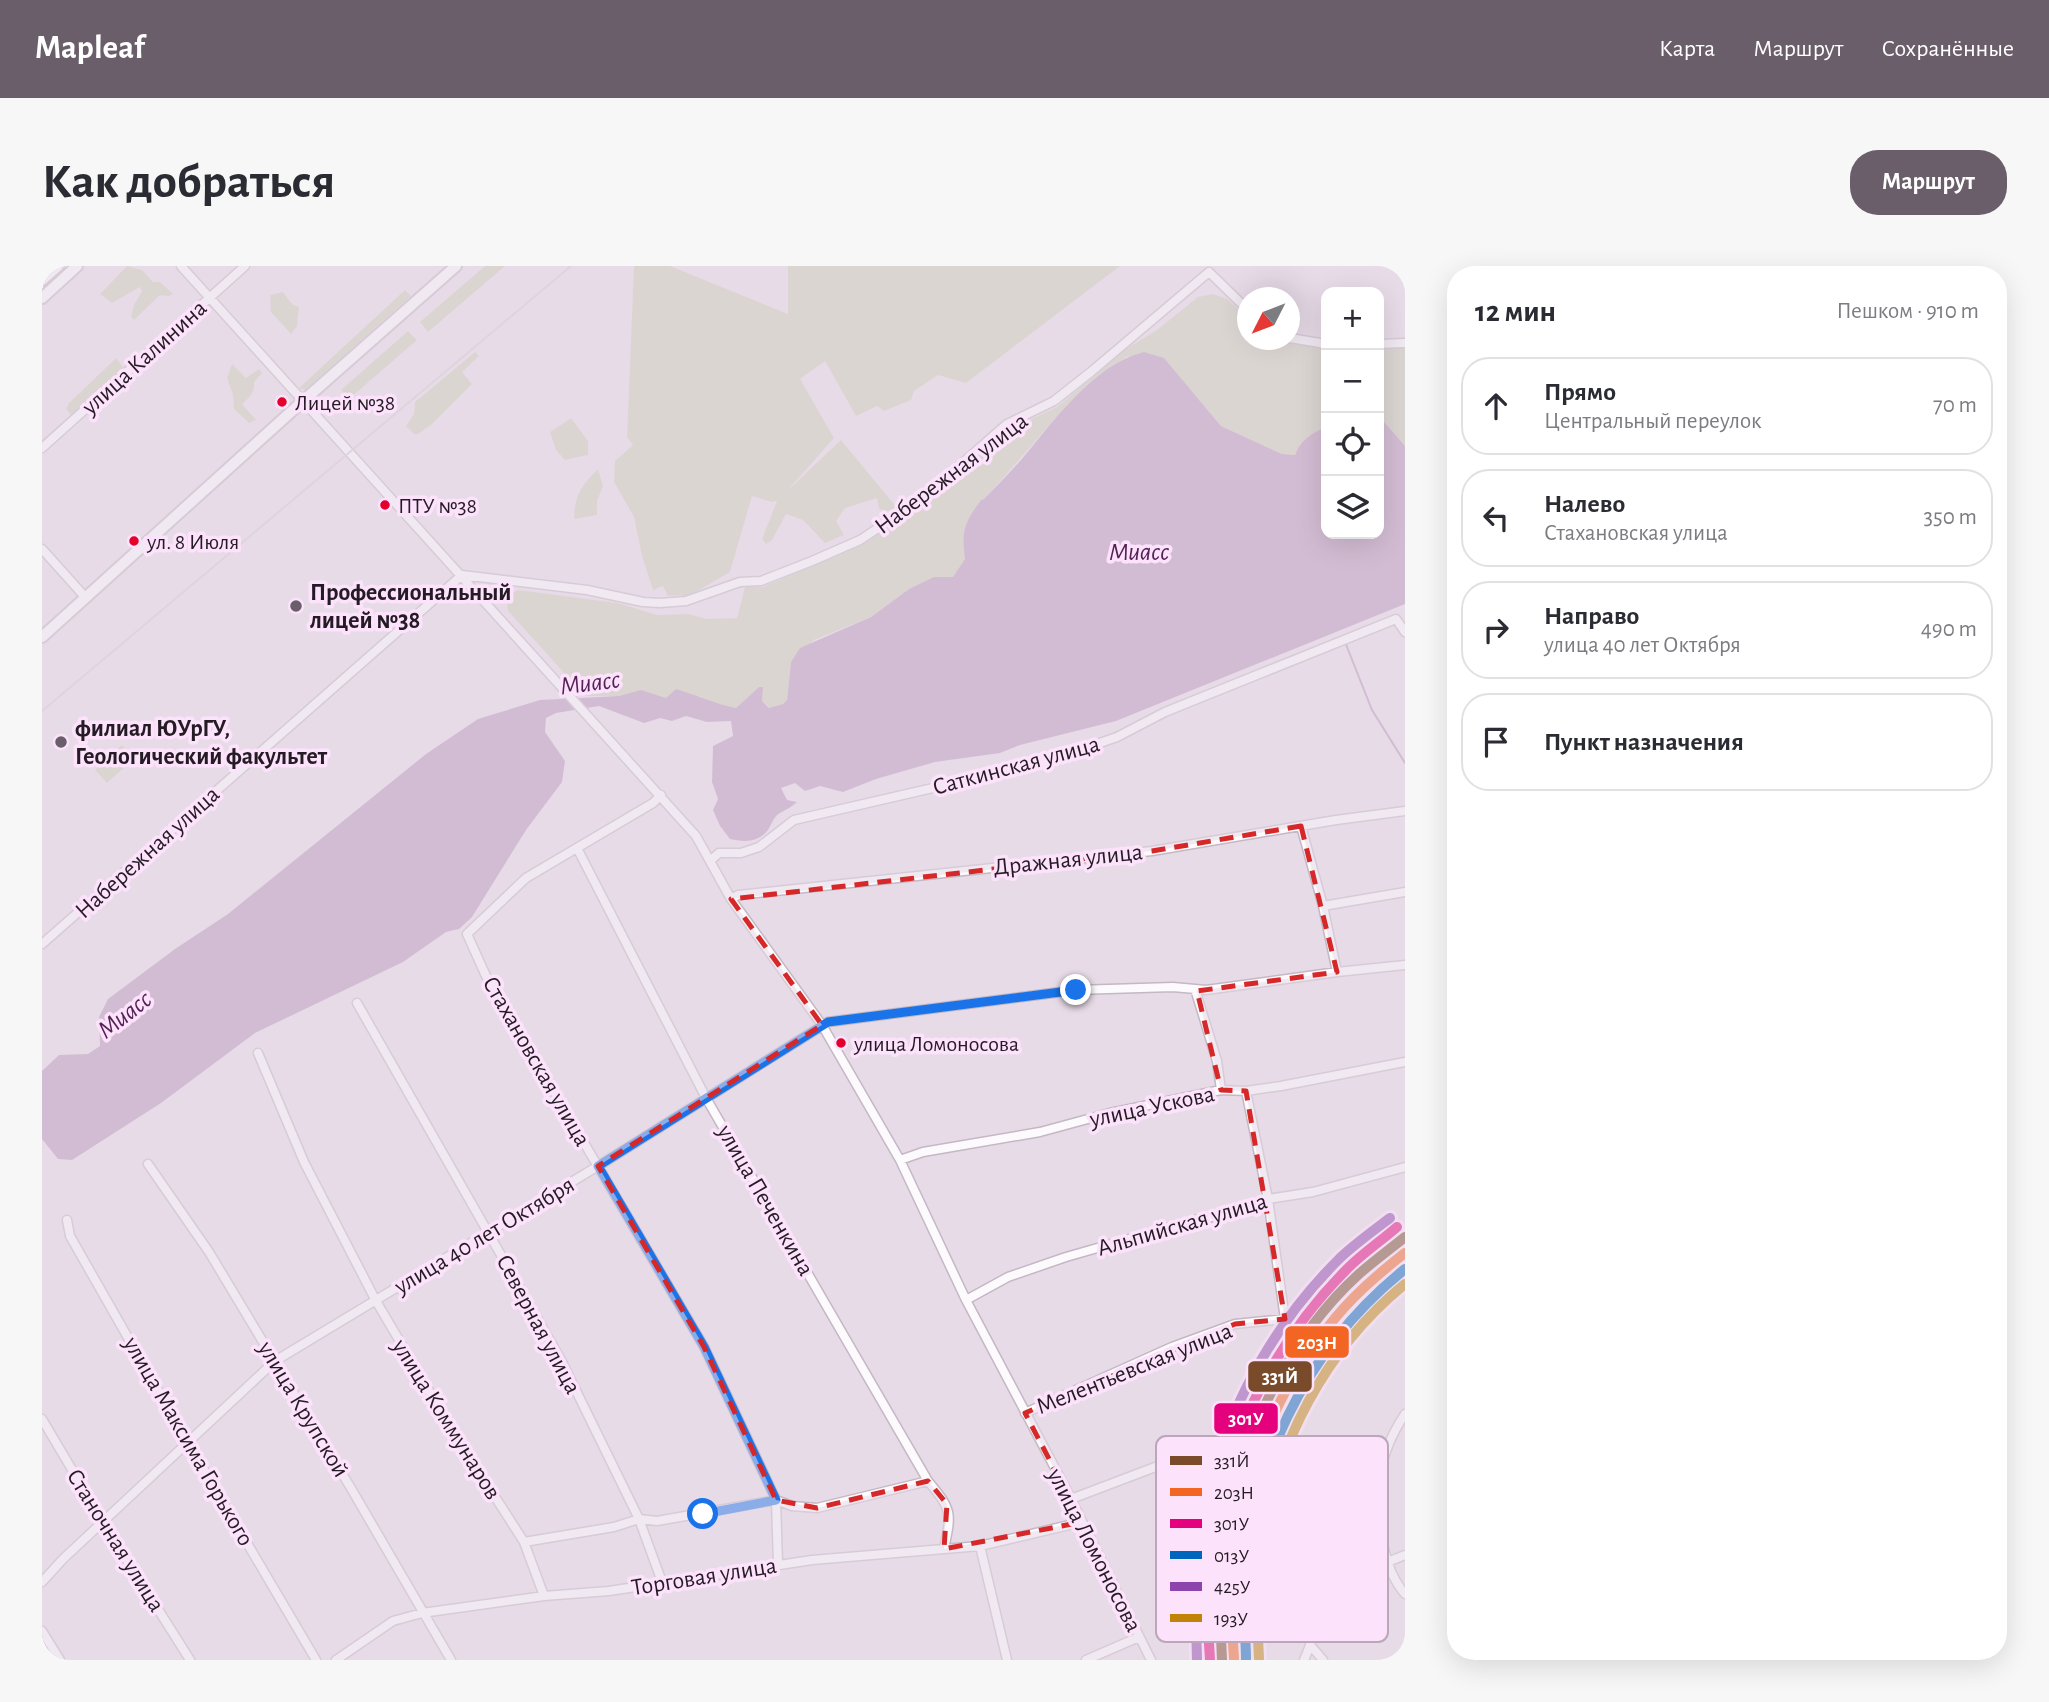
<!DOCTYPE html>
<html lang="ru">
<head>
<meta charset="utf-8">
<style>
	body { margin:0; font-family:"Alegreya Sans",sans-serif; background:#f7f7f7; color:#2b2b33 }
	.controls { position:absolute; right:21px; top:21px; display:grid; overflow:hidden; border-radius:14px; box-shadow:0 7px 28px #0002 }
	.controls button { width:63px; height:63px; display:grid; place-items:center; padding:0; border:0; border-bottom:2px solid #e1e1e2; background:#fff; color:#2b2b33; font:35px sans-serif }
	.compass { position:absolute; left:1195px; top:21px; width:63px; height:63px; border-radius:50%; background:#fff; box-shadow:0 7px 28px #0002; rotate:228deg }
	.stop { position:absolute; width:21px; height:21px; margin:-16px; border:5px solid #1a73e8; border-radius:50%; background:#fff }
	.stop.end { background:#1a73e8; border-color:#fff; box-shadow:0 2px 7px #0008 }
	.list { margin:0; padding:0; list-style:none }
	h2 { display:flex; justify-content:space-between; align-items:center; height:91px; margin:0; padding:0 28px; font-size:30px }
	h2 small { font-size:23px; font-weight:400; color:#7c7c81 }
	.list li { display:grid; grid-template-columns:46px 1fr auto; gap:21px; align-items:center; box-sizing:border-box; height:98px; margin:0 14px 14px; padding:0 14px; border:2px solid #e1e1e2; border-radius:28px }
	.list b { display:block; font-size:26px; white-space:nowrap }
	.list p { margin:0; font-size:23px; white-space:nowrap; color:#7c7c81 }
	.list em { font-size:23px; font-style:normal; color:#7c7c81 }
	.icon { flex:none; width:38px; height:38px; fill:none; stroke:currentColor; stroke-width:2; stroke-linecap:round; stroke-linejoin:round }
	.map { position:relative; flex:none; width:1363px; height:1394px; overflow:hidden; border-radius:28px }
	header { display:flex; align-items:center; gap:42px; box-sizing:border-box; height:98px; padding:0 35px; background:#695e69; color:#fff }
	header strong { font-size:33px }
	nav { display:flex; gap:38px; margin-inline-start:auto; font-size:24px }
	.intro { display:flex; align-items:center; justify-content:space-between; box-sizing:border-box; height:168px; padding:0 42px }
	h1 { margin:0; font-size:49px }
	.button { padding:18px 32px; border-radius:28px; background:#695e69; color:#fff; font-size:24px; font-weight:700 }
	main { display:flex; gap:42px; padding:0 42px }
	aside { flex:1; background:#fff; border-radius:28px; box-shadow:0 7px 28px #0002 }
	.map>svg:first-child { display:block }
</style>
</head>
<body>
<header>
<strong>Mapleaf</strong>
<nav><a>Карта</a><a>Маршрут</a><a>Сохранённые</a></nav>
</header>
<div class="intro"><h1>Как добраться</h1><a class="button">Маршрут</a></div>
<main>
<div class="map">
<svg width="1363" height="1394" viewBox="0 0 1363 1394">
	<rect width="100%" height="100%" fill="#e8dbe8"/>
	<path fill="#cdcfb9" d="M85,0L100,4L111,16H118L131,28L127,30L118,29L92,54L89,51L92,39L100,25L98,21L70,37L58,28Z
		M443,0H463L386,66L378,56Z
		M592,0H628L746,48V0H1078L924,117L896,109L872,125L869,134L842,145L835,140L814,150L783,95L758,113L792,172L745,225L799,174L856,243L844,245L837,243L835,232L803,242L794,255L802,269L783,277L761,254L744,248L730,274L724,278L720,273L735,235L730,236L710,230L688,306L643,332L640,329L626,330L621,320L611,324L600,290L592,251L572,216L573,195L591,179L585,171Z
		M363,24L369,30L263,124L257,122Z
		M241,26L250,38L257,41L255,60L249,68L229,46L228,29Z
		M1171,28L1185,33L1205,51L1206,74H1240L1251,78L1284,82V161C1270,167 1258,174 1253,189L1240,188L1179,160L1154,130L1086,90C1026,129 990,182 942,233L939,234C922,257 919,265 923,294L911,311L867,323L829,351L772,374L749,396L745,434L741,438L728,442L720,435V421H717L694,442L670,437L657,430L624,432L599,425L577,430H543L466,345C464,334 465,329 476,324L576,337L615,349L646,348L665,353L695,352L703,321H721L820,278L878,238L969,163L1015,141L1082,84L1115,64L1156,31Z
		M366,65L375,74L307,133L299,124Z
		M1363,81V180L1337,150V83Z
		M433,86L437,90L420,106L430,118L389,159L376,168H372L364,160L372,148L373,136Z
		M74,92L82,103L29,149L24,143L27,137Z
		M190,98L204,112L217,103L220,107L212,116C213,126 208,131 200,138L214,154L207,157L192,143L191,129L185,112Z
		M529,152L546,175V189L523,194L514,184L508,166Z
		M556,203L561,220L555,235V249L532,253C533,228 539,220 556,203Z
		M80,479L92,493L65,517L53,504Z"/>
	<path fill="#b998ba" d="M1102,86L1122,92L1179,160L1240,188L1253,189C1258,174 1270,167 1284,161V268H1337V150L1363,180V338L1074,455L978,479L958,487L893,496L834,513L801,526L778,520L763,525L753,517L739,522L745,534L755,536C749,542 742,544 735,549C731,553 729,559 726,564C716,577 702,576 688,573L678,560L671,544L676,533L670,516L671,480L691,470L689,455L665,456L644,450L630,455L618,452L602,457L557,440L514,447L504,452L503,466L523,495L520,516L484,564L430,651L417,663L404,666L361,696L213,767L119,837L30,894L16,893L0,873V805L17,789L46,788L58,780L57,751L66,733L133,683L186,648L384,488L436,453L498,434L577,430L599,424L624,432L634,423C655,429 673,438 694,442L717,421H721L720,435L727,442L741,438L745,434L749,396L758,382L829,351L867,323L892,311H911L923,293C919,265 922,257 939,234L942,233C955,220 967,207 979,194C1011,156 1052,98 1102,86Z"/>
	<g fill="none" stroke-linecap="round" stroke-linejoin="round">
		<path stroke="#b998ba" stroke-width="2" d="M1303,376L1330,444L1363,497"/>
		<g stroke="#c3b8c3" stroke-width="11">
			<path id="minor" d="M139,0L654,570L689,633L780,759L858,894L924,1034L1024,1223L1109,1394
				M1248,72L1284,78
				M1337,78L1363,77
				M0,182L203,0
				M0,283L44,332
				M619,529L611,537L484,612L425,668L444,710L662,1081L734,1234L736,1298
				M1259,560L1281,640L1295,706
				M535,582L664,832L886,1215C910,1244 910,1246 902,1283
				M669,594L677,587H699L717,581L752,554L1004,496L1075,471L1123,446L1354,353L1363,366
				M689,633L696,629L1110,585L1294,554L1363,545
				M1281,640L1363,626
				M0,678L420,309L545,324L601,336L618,337L644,335L698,316L719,315L770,295L818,274L877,235L965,158L1012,135L1050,105L1167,6L1206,44
				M1153,723L1175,795L1179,824
				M315,737L519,1094L597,1253L620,1316
				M216,787L262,896L334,1035L409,1162L482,1276L502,1330
				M858,894L881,886L998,866L1068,847L1179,824L1204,825L1239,820L1363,796
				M106,898L167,986L310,1224L409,1394
				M25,954L28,970L146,1177L274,1394
				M924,1034L966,1011L1024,991L1153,954L1207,944L1226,933L1271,926L1363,901
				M983,1147L1130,1081L1193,1058L1243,1053L1226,933L1204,825
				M1363,1148C1336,1188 1329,1232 1341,1279C1346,1298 1350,1313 1363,1328
				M0,1153L61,1256L148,1394
				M1029,1233L1195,1170
				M482,1276L572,1261L597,1253L615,1255L734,1234L750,1240L775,1242L886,1215
				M938,1280L965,1394
				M0,1316L21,1293L233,1095L556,900L786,756L1034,724L1131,721L1164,724L1295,706L1363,699
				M0,1365L18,1394
				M1269,1380L1281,1394
				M294,1394L351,1355L380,1347L502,1330L567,1325L770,1294L938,1280L1040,1256
				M1044,1394L1097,1371
				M1262,1394C1269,1379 1273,1362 1279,1347C1295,1309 1328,1304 1363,1289"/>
		</g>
		<g stroke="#c3b8c3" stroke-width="14">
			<path id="major" d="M0,14L16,0
				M0,32L35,0
				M0,371L261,135L414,0"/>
		</g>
		<use href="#minor" stroke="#fcfafc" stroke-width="8"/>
		<use href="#major" stroke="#fcfafc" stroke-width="10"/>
		<path stroke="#d1cdd1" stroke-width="2" d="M0,445L529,0"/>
		<g stroke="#fce2fb" stroke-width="16">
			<path id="rail-1" d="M1180,1394C1178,1354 1177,1316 1182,1276C1194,1181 1245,1073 1317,1008C1332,995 1348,983 1363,971"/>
		</g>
		<g stroke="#fce2fb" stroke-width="16">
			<path id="rail-2" d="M1192,1393C1191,1374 1189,1354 1189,1334C1191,1238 1225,1136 1286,1061C1308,1032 1335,1009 1363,987"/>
		</g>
		<g stroke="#fce2fb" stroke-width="16">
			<path id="rail-3" d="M1168,1394C1167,1375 1165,1355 1165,1336C1165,1212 1219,1089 1306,1002C1321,987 1339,975 1355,961"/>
		</g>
		<g stroke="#fce2fb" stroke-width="16">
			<path id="rail-4" d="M1204,1393C1204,1373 1201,1353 1202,1334C1205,1204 1262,1084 1363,1003"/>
		</g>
		<g stroke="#fce2fb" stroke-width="16">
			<path id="rail-5" d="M1155,1394C1154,1353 1152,1313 1158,1272C1171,1168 1223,1066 1298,992C1313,978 1331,965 1348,952"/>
		</g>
		<g stroke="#fce2fb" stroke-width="16">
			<path id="rail-6" d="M1217,1392C1215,1355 1213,1317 1219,1280C1233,1179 1284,1082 1363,1018"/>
		</g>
		<use href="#rail-1" stroke="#7a4b2a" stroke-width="10"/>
		<use href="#rail-2" stroke="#f26522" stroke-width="10"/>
		<use href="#rail-3" stroke="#e5007d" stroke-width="10"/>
		<use href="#rail-4" stroke="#0065bd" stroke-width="10"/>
		<use href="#rail-5" stroke="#8e44ad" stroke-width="10"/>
		<use href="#rail-6" stroke="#c28309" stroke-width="10"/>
	</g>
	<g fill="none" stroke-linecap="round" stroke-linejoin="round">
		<path stroke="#1a73e8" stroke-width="9" d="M661,1248L734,1234L662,1081L556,900L786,756L1034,724"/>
	</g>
	<path d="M0 0H1363V1394H0ZM1259,560L1295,706L1155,725L1179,824L1204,825L1243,1053L1193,1058L983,1147L1040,1256L902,1283L905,1238L886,1215L775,1242L734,1234L662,1081L556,900L780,759L689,633L1110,585Z" fill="#e8dbe8" fill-opacity=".55" fill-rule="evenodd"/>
	<path fill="none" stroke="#d62828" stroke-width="5" stroke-dasharray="14 9" stroke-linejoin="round" d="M1259,560L1295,706L1155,725L1179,824L1204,825L1243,1053L1193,1058L983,1147L1040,1256L902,1283L905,1238L886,1215L775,1242L734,1234L662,1081L556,900L780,759L689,633L1110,585Z"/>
	<g fill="#e4002b" stroke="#fce2fb" stroke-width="2.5">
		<circle cx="240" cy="136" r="6"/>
		<circle cx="343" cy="239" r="6"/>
		<circle cx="92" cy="275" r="6"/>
		<circle cx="799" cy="777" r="6"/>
	</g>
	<g fill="#695e69" stroke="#fce2fb" stroke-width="2.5">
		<circle cx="254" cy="340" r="7"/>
		<circle cx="19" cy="476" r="7"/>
	</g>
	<g text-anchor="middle" stroke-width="7" stroke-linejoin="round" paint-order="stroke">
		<g font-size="22" fill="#241b24" stroke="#fce2fb" text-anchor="start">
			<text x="253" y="144">Лицей №38</text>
			<text x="356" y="247">ПТУ №38</text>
			<text x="105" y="283">ул. 8 Июля</text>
			<text x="812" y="785">улица Ломоносова</text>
		</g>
		<g font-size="24" fill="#241b24" stroke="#fce2fb">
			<text transform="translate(102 91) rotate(-42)" y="8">улица Калинина</text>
			<text transform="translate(909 207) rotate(-37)" y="8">Набережная улица</text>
			<text transform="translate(974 499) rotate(-15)" y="8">Саткинская улица</text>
			<text transform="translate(105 586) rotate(-42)" y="8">Набережная улица</text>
			<text transform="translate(1026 593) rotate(-6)" y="8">Дражная улица</text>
			<text transform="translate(495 795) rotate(60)" y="8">Стахановская улица</text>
			<text transform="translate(1110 840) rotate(-12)" y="8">улица Ускова</text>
			<text transform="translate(724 934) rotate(60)" y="8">улица Печенкина</text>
			<text transform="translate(1140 958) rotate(-16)" y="8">Альпийская улица</text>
			<text transform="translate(442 969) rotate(-31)" y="8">улица 40 лет Октября</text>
			<text transform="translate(497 1058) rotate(62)" y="8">Северная улица</text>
			<text transform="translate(1092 1102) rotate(-22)" y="8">Мелентьевская улица</text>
			<text transform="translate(262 1143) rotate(59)" y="8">улица Крупской</text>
			<text transform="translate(405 1153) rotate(58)" y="8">улица Коммунаров</text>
			<text transform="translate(147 1175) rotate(60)" y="8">улица Максима Горького</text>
			<text transform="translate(74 1274) rotate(58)" y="8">Станочная улица</text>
			<text transform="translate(1053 1284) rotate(63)" y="8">улица Ломоносова</text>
			<text transform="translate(662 1310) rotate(-9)" y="8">Торговая улица</text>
		</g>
		<g font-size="24" font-weight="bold" fill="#241b24" stroke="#fce2fb" text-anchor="start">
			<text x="268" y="334">Профессиональный<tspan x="268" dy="28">лицей №38</tspan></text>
			<text x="33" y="470">филиал ЮУрГУ,<tspan x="33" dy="28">Геологический факультет</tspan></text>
		</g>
		<g font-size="26" font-style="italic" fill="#552257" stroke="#fce2fb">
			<text x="1097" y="294">Миасс</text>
			<text transform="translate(548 416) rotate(-7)" y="9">Миасс</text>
			<text transform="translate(82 748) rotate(-38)" y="9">Миасс</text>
		</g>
	</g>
	<rect x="1114" y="1170" width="232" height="206" rx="10" fill="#fce2fb" stroke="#bba6ba" stroke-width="2"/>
	<rect x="1128" y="1190" width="32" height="9" fill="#7a4b2a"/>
	<rect x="1128" y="1222" width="32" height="8" fill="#f26522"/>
	<rect x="1128" y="1253" width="32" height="9" fill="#e5007d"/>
	<rect x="1128" y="1285" width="32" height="8" fill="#0065bd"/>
	<rect x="1128" y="1316" width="32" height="9" fill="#8e44ad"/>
	<rect x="1128" y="1348" width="32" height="8" fill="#c28309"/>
	<g font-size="19" fill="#241b24">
		<text x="1172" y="1201">331Й</text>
		<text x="1172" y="1233">203Н</text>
		<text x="1172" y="1264">301У</text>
		<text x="1172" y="1296">013У</text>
		<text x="1172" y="1327">425У</text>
		<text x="1172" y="1359">193У</text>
	</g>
	<g stroke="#fce2fb" stroke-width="2.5">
		<rect x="1242" y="1059" width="66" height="34" rx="7" fill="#f26522"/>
		<rect x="1205" y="1094" width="66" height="33" rx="7" fill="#7a4b2a"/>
		<rect x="1171" y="1136" width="66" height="33" rx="7" fill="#e5007d"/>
	</g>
	<g font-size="19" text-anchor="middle" font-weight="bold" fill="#fff">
		<text x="1275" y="1083">203Н</text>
		<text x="1238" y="1117">331Й</text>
		<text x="1204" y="1159">301У</text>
	</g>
</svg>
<div class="controls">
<button>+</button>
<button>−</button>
<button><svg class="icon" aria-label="locate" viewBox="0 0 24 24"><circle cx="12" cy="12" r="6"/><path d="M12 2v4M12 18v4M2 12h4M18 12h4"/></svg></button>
<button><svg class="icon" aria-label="layers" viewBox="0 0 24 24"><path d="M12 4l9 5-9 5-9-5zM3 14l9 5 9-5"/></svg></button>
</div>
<svg class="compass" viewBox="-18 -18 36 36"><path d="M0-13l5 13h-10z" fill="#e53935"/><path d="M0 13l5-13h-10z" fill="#7c7c81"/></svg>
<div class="stop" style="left:661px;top:1248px"></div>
<div class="stop end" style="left:1034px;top:724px"></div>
</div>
<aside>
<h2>12 мин<small>Пешком · 910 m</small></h2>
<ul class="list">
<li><svg class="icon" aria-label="ahead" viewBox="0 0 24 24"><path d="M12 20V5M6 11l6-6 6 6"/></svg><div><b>Прямо</b><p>Центральный переулок</p></div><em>70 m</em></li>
<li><svg class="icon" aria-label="left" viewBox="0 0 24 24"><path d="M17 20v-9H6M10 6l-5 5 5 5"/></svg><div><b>Налево</b><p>Стахановская улица</p></div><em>350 m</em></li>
<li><svg class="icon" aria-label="right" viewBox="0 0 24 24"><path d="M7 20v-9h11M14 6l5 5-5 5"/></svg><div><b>Направо</b><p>улица 40 лет Октября</p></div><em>490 m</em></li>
<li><svg class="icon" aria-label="arrive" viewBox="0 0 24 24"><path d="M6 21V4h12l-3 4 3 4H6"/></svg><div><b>Пункт назначения</b></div></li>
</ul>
</aside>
</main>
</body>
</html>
